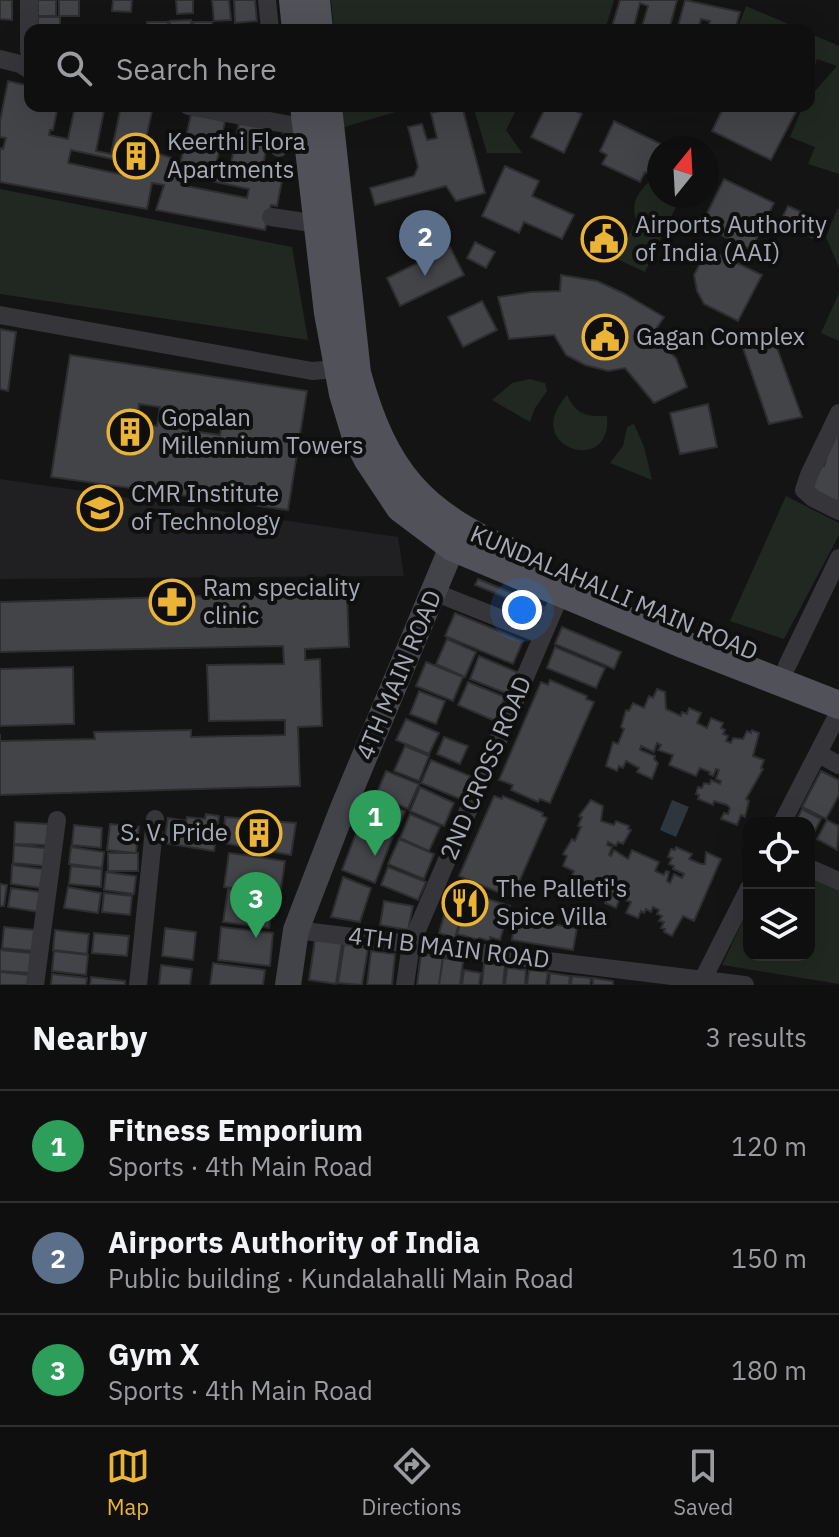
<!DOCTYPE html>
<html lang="en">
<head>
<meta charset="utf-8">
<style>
	body { margin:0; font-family:"IBM Plex Sans",sans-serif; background:#1d1d1e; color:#f1f3f6 }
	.controls { position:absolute; right:24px; bottom:24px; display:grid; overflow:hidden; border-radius:16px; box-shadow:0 8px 32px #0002 }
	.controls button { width:72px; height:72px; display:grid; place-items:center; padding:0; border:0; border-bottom:2px solid #2f2f30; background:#0f0f10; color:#f1f3f6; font:40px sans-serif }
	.compass { position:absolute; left:647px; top:136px; width:72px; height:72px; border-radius:50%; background:#0f0f10; box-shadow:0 8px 32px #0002; rotate:18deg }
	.you { position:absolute; left:522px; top:610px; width:28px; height:28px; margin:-20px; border:6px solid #fff; border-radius:50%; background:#1a73e8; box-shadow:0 0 0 12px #1a73e833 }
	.badge { display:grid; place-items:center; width:52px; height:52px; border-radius:50%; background:#ebb436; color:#fff; font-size:26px; font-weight:700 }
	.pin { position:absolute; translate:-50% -66px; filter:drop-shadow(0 2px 4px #0008) }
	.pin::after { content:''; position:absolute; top:42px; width:28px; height:24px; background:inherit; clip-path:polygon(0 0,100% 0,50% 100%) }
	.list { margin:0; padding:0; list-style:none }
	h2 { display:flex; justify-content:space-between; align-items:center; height:104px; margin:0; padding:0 32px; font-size:34px }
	h2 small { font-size:26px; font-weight:400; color:#9b9c9f }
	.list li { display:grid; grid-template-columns:52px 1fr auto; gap:24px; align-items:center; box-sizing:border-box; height:112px; padding:0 32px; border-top:2px solid #2f2f30 }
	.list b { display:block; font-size:30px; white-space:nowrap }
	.list p { margin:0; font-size:26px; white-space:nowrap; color:#9b9c9f }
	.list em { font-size:26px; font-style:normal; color:#9b9c9f }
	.icon { flex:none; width:44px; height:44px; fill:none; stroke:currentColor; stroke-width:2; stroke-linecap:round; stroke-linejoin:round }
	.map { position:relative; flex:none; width:839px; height:985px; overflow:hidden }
	.search { position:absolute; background:#0f0f10; box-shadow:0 8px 32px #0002; left:24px; right:24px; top:24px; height:88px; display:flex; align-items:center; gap:20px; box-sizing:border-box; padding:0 28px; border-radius:16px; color:#9b9c9f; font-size:30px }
	.sheet { height:440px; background:#0f0f10 }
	nav { display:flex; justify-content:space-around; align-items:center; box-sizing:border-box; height:112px; border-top:2px solid #2f2f30; background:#0f0f10; font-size:22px; color:#9b9c9f }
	nav a { display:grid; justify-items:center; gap:4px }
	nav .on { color:#ebb436 }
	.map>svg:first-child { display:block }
</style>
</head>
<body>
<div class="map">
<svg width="839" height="985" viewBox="0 0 839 985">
	<rect width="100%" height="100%" fill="#141415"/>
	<path fill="#202022" d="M0,479L398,537L404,576L0,579Z"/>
	<path fill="#202821" d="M331,0H614L605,30H334Z
		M746,6L802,30H737Z
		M809,33L839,46V174L808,164L815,147L790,137L803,106H809V98L837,66L817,59L812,74L809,73Z
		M342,106H416L344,127Z
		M473,106H518L506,130L522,153H487Z
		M659,168V196H681L645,272L617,259L636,220C628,193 650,186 659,168Z
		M0,189L292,247L308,340L0,294Z
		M837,209H839V268L826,237Z
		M839,293V341L821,333Z
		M530,379L545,383L547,391L535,408L530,422L492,400L512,383Z
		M567,395C576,414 586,417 607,416C612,472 538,451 556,412C558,406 563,400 567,395Z
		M634,424L644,447L652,480L610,463L623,446L627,427Z
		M786,496L839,523V535L784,639L730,621Z
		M809,872L839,886V984L722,965L749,908V955H809Z"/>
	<path fill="#2d363d" d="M672,800L689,807L676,837L660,830Z"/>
	<path fill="#434448" stroke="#2e2e31" stroke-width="2" fill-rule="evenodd" d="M0,0H12V20L0,19Z
		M38,0H56V16H38Z
		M59,0H79V16H59Z
		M113,0H132L131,12L112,11Z
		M176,0H193V13L177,14Z
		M212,0H229L231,20L214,21Z
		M234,0H255L257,21L235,23Z
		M620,0H677L669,30H641L648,6L640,3L633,30H611Z
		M685,0L740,12L735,30H707L710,21L701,19L698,30H677Z
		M38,17H60V30H38Z
		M191,20V30H170V21Z
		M147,22H168V30H147Z
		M193,22H212V30H194Z
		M8,81L30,86V106H58L53,130H50L49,135L68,139L75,106H105L96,151L111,154L121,106L152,111L146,139L141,138L140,153L153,152L181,161L191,114L225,121L215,171L229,174L239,123L270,129L262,171L283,175L277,206L271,205L265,230L156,210L164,185L152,183L147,209L0,182V148L3,149L6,138L0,137V121ZM71,150L136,164L133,177L68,163ZM183,175L249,189L247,198L181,185Z
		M462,106L485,193L456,201L446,186L375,205L370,188L414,176L418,167L408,127L422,124L427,140L437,138L431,113Z
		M546,106H565L582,114L564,153L531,137Z
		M724,106H799L771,160L712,131Z
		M614,121L665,146L659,148V159L651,175L645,172L640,182L602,164L607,155L600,151Z
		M505,166L539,181L532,196L574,215L562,239L524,222L519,233L482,216Z
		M724,179L774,203L751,250L701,225Z
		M788,206L821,221L813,238L780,222Z
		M475,242L495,252L486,268L467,258Z
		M450,247L464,275L400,306L387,278Z
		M708,249L762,275L738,321L704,304L697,291L694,275Z
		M561,275L597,281L623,293L664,317L652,335L676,358L687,387L654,403L625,368L608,371L585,365L566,355L554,335L509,339L498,297L531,292L560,291Z
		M482,301L497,330L463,347L448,317Z
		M0,329L16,332L8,391L0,389Z
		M773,337L802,417L769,424L743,348Z
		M70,355L307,391L288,510L51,477ZM139,404L160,407L157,426L137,424ZM188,411L223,416L220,435L185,430Z
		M708,404L717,447L680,454L670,413Z
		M839,424V505L807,490L819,465L824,466L826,460L823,458Z
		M478,579L527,599L524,605L475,585Z
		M347,592L349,647L305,649V660L320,659L322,726L298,727L300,786L0,795V734V741L95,739L94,732L191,730V737L285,735V720L209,721L207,665L284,664L283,646L0,652V602Z
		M530,601L544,607L541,615L527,609Z
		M455,613L523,641L513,664L445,636Z
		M562,627L621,652L614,669L555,644Z
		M447,639L476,652L465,677L436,664Z
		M555,647L605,668L596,688L547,668Z
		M479,656L517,672L508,694L470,679Z
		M426,662L463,677L453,701L416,686Z
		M73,667L74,724L0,726V669Z
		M550,680L587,696L586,699L594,702L550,803L540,799L538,802L511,790L513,785L499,780L541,682L548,685Z
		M468,682L505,697L495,721L458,705Z
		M657,689L665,692L666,709L681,716L682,712L687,714L689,708L701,713L697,723L707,728L711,718L723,723L721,728L725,730L723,734L728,736L726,741L731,743L733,738L743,739L747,731L751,733L752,730L759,733L753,756L764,760L761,768L763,769L746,799L749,801L745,817L741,815L737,825L721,819L724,813L728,814L730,808L727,805L714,801L713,805L698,799L699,795L696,794L698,787L702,788L704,783L710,784L711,780L720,784L721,781L716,779L719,770L716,769L713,776L709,774L710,772L700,768L696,776L669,765L673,755L658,750L661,745L657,743L654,752L641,746L640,750L655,756L654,759L658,763L652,779L637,772L639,768L626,761L623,768L619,766L617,771L606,766L613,742L618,744L624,729L621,727L626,710L629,711L633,703L644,708L649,696L653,698Z
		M419,691L445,701L436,724L410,714Z
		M406,719L439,733L429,754L396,740Z
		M444,737L468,746L460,764L437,754Z
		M405,746L429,756L419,781L394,771Z
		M431,760L470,776L460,799L421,783Z
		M386,771L419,784L408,809L376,795Z
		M821,771L839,780V795L826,819L802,807Z
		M420,787L454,803L444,826L410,811Z
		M494,796L502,799L503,796L543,813L542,816L547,818L512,898L459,876Z
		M369,797L405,811L395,834L360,820Z
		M591,800L603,806L601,821L614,825L616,821L629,826L628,829L631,830L623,844L618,842L616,846L608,842L607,845L612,847L609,855L611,856L614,850L628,859L632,850L659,862L655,871L664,875L666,871L669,872L667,881L670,883L674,874L682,878L684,874L673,869L674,866L669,864L672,858L668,857L671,849L675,850L676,847L692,854L689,859L701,864H705L706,852L721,859L694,921L683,916L672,936L664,932L665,929L661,928L664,922L659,921L662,916L657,914L659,910L653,907L651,912L646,909L644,913L641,911L638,918L626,913L631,902L620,898L616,908L605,903L608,897L600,889L602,885L596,882L595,887L589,885L587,889L584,888L580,897L568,892L572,883L569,881L574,871L563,866L567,856L563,854L572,839L575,841L581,827L578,826L582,817L579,816Z
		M802,809L821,819L809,842V823H795Z
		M206,814L219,816L214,851L164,843L168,818L186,821L187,817L205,819Z
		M410,814L440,827L429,851L400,838Z
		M225,817L296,823L291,855L223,843Z
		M827,820L839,826L837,850L817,839Z
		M15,822L48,824L47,845L14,844Z
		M360,823L393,836L375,883L342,870Z
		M110,824L139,827L136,853L107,850Z
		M74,825L102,828L101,848L72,845Z
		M399,839L434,854L424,879L388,864Z
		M14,845L45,848L44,866L13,863Z
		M71,847L104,852L102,868L69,864Z
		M108,853H138V871H108Z
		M229,853L285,861L280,895L224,887Z
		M12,865L43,869L41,888L11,884Z
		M71,866L102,869L101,887L69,884Z
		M388,867L426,882L418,900L381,885Z
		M106,872L136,876L134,894L104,890Z
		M343,877L371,888L360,922L331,917Z
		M0,884L7,885L4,906H0Z
		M68,887L101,893L98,913L64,908Z
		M452,887L468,892L455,938L439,933Z
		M11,888L42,892L39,912L8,907Z
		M228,889L274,896L269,928L223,922Z
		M104,893L132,896L130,915L102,912Z
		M469,893L510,906L500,940L490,937V941L479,938V940L457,934Z
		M384,901L413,906L408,930L380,925Z
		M515,918L577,928L573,950L512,940Z
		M4,927L35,930L33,951L2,948Z
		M221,927L273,933L270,966L218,960Z
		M165,928L196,932L193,960L162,956Z
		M55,930L89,934L87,954L53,950Z
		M94,933L129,936L127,956L92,953Z
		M315,939L342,943L336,984L309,980Z
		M344,944L368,948L362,985L338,983Z
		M0,950L31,953L29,973L0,971Z
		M54,951L88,955L86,975L52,971Z
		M371,951L395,954L392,985H367Z
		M421,954L443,957L439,985H417Z
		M443,958L463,961L460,985H439Z
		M213,963L265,970L263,985H210Z
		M484,963L505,965L503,985H482Z
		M161,965L192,969L190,985H159Z
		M507,968L526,970L525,985H505Z
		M464,970L481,973L479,985H462Z
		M529,970L548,972L546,985H527Z
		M0,972L30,975L29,985H0Z
		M550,973L570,976L569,985H549Z
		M52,974L87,978L86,985H51Z
		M572,976L591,978L590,985H571Z
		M91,977L125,981V985H90Z
		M593,978L613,981V985H593Z"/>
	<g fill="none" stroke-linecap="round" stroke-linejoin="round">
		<path stroke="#35353a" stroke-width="18" d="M29,0V51
			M267,0L270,30
			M0,59L20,64L30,70
			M188,106L307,128
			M279,148L293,136L297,126
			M271,217L318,224
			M0,315L312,371L337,369
			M839,413L809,475L804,490L813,498L839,511
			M434,592L542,635
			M787,666L839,558
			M819,754L839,765
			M782,823L839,712
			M809,868L839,881
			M296,930L745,985
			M35,985L57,820
			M138,985L155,819
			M405,985L411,944L561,593
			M700,985L749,888"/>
		<path stroke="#43444a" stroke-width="26" d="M288,985L296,930L343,808L452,547"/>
		<path stroke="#515259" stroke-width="28" d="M293,0L296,30
			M316,0L319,30
			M304,106L328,313L343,394L356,437L368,460L400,508L452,547L685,645L839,705
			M328,106L357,373C384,472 421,515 516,554"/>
	</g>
	<defs>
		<g id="building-ring" transform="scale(2.3)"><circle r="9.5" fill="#0f0f10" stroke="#ebb436" stroke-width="1.5"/><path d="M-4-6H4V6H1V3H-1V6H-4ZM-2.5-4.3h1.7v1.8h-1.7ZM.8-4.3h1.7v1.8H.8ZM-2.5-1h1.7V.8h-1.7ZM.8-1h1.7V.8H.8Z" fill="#ebb436"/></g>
		<g id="civic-ring" transform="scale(2.3)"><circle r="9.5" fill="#0f0f10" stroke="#ebb436" stroke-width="1.5"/><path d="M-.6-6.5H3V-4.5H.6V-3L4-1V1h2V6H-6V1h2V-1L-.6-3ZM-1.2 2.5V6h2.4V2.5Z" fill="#ebb436"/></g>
		<g id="university-ring" transform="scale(2.3)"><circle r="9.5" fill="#0f0f10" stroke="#ebb436" stroke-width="1.5"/><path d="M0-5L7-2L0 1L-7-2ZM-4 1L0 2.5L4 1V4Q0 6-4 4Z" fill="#ebb436"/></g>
		<g id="pharmacy-ring" transform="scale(2.3)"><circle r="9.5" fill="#0f0f10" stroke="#ebb436" stroke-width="1.5"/><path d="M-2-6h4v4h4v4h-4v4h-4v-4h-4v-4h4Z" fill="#ebb436"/></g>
		<g id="restaurant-ring" transform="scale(2.3)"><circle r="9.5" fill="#0f0f10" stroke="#ebb436" stroke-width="1.5"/><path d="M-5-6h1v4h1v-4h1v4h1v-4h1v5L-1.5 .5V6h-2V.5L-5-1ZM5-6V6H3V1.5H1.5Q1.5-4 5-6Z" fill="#ebb436"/></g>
	</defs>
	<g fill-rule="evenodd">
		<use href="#building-ring" x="136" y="156"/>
		<use href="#civic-ring" x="604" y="239"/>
		<use href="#civic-ring" x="605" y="337"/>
		<use href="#building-ring" x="130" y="432"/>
		<use href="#university-ring" x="100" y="508"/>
		<use href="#pharmacy-ring" x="172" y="602"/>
		<use href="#building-ring" x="259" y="833"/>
		<use href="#restaurant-ring" x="465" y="903"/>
	</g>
	<g text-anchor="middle" stroke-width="8" stroke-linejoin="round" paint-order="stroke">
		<g font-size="24" fill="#a6aab5" stroke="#0f0f10" text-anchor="start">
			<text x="167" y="150">Keerthi Flora<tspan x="167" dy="28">Apartments</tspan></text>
			<text x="635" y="233">Airports Authority<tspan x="635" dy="28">of India (AAI)</tspan></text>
			<text x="636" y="345">Gagan Complex</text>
			<text x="161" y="426">Gopalan<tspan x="161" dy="28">Millennium Towers</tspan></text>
			<text x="131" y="502">CMR Institute<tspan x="131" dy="28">of Technology</tspan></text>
			<text x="203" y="596">Ram speciality<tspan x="203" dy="28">clinic</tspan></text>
			<text x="228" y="841" text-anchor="end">S. V. Pride</text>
			<text x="496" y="897">The Palleti's<tspan x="496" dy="28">Spice Villa</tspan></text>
		</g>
		<g font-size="24" fill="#a6aab5" stroke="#0f0f10">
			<text transform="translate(614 593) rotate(23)" y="8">KUNDALAHALLI MAIN ROAD</text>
			<text transform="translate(399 675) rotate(-67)" y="8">4TH MAIN ROAD</text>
			<text transform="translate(486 768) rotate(-67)" y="8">2ND CROSS ROAD</text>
			<text transform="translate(449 948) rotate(7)" y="8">4TH B MAIN ROAD</text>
		</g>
	</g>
</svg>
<div class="controls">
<button><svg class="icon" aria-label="locate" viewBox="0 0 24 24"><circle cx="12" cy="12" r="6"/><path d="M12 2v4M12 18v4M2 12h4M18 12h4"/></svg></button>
<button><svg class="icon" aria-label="layers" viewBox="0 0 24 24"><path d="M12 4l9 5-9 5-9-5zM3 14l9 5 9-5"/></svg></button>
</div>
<svg class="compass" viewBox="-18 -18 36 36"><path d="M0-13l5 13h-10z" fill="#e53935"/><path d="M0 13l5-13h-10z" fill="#9b9c9f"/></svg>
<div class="you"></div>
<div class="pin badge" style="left:375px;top:856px;background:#2e9e5b">1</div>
<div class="pin badge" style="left:425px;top:276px;background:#5c6f8a">2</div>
<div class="pin badge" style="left:256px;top:938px;background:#2e9e5b">3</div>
<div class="search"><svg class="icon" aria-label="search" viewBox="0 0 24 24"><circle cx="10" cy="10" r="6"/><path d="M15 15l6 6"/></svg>Search here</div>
</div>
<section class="sheet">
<h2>Nearby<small>3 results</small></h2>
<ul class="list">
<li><span class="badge" style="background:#2e9e5b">1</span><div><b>Fitness Emporium</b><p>Sports · 4th Main Road</p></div><em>120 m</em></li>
<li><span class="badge" style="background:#5c6f8a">2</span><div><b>Airports Authority of India</b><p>Public building · Kundalahalli Main Road</p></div><em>150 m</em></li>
<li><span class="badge" style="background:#2e9e5b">3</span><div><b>Gym X</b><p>Sports · 4th Main Road</p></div><em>180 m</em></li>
</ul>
</section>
<nav>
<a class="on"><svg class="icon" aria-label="map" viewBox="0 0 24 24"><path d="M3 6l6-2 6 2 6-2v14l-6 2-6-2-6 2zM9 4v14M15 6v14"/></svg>Map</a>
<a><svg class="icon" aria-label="directions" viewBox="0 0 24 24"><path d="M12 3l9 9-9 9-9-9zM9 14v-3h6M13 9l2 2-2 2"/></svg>Directions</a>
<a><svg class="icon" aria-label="saved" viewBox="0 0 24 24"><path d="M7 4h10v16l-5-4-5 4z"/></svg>Saved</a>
</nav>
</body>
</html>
